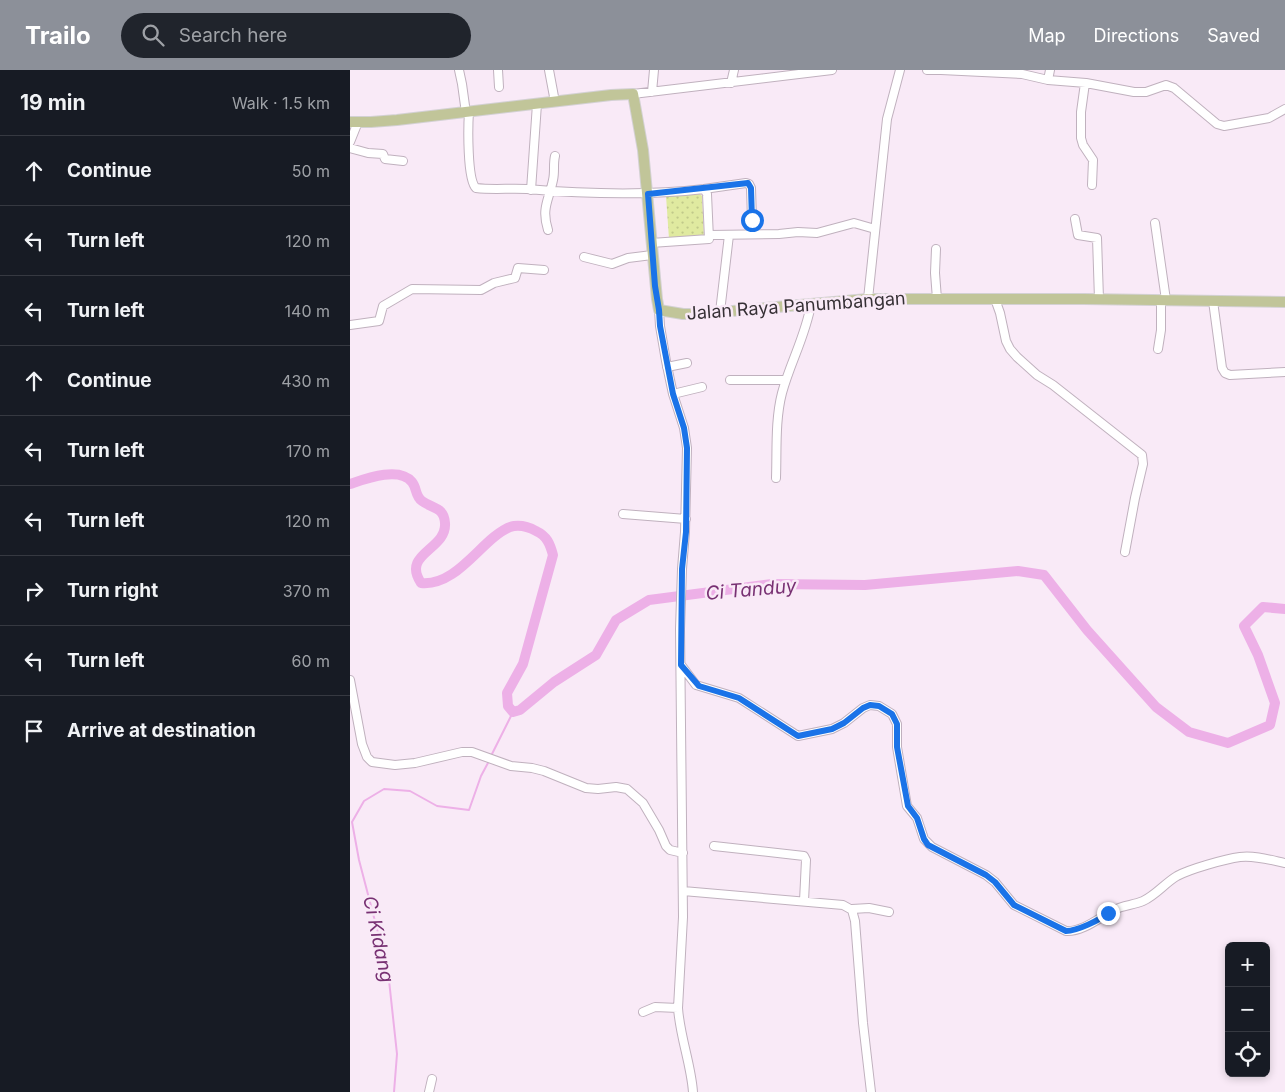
<!DOCTYPE html>
<html lang="en">
<head>
<meta charset="utf-8">
<style>
	body { margin:0; font-family:Inter,sans-serif; background:#20242c; color:#f1f3f6 }
	.controls { position:absolute; right:15px; bottom:15px; display:grid; overflow:hidden; border-radius:8px; box-shadow:0 2px 8px #0003 }
	.controls button { width:45px; height:45px; display:grid; place-items:center; padding:0; border:0; border-bottom:1px solid #363941; background:#171b24; color:#f1f3f6; font:25px sans-serif }
	.stop { position:absolute; width:15px; height:15px; margin:-11px; border:4px solid #1a73e8; border-radius:50%; background:#fff }
	.stop.end { background:#1a73e8; border-color:#fff; box-shadow:0 1px 5px #0008 }
	.list { margin:0; padding:0; list-style:none }
	h2 { display:flex; justify-content:space-between; align-items:center; height:65px; margin:0; padding:0 20px; font-size:21px }
	h2 small { font-size:16px; font-weight:400; color:#9ea1a6 }
	.list li { display:grid; grid-template-columns:32px 1fr auto; gap:15px; align-items:center; box-sizing:border-box; height:70px; padding:0 20px; border-top:1px solid #363941 }
	.list b { display:block; font-size:19px; white-space:nowrap }
	.list em { font-size:16px; font-style:normal; color:#9ea1a6 }
	.icon { flex:none; width:28px; height:28px; fill:none; stroke:currentColor; stroke-width:2; stroke-linecap:round; stroke-linejoin:round }
	.map { position:relative; flex:none; width:935px; height:1022px; overflow:hidden }
	header { display:flex; align-items:center; gap:30px; box-sizing:border-box; height:70px; padding:0 25px; background:#8c9099; color:#fff }
	header strong { font-size:24px }
	nav { display:flex; gap:28px; margin-inline-start:auto; font-size:18px }
	.search { width:350px; height:45px; background:#20242c; display:flex; align-items:center; gap:12px; box-sizing:border-box; padding:0 18px; border-radius:28px; color:#9ea1a6; font-size:19px }
	main { display:flex }
	aside { flex:1; background:#171b24 }
	.map>svg:first-child { display:block }
</style>
</head>
<body>
<header>
<strong>Trailo</strong>
<div class="search"><svg class="icon" aria-label="search" viewBox="0 0 24 24"><circle cx="10" cy="10" r="6"/><path d="M15 15l6 6"/></svg>Search here</div>
<nav><a>Map</a><a>Directions</a><a>Saved</a></nav>
</header>
<main>
<aside>
<h2>19 min<small>Walk · 1.5 km</small></h2>
<ul class="list">
<li><svg class="icon" aria-label="ahead" viewBox="0 0 24 24"><path d="M12 20V5M6 11l6-6 6 6"/></svg><div><b>Continue</b></div><em>50 m</em></li>
<li><svg class="icon" aria-label="left" viewBox="0 0 24 24"><path d="M17 20v-9H6M10 6l-5 5 5 5"/></svg><div><b>Turn left</b></div><em>120 m</em></li>
<li><svg class="icon" aria-label="left" viewBox="0 0 24 24"><path d="M17 20v-9H6M10 6l-5 5 5 5"/></svg><div><b>Turn left</b></div><em>140 m</em></li>
<li><svg class="icon" aria-label="ahead" viewBox="0 0 24 24"><path d="M12 20V5M6 11l6-6 6 6"/></svg><div><b>Continue</b></div><em>430 m</em></li>
<li><svg class="icon" aria-label="left" viewBox="0 0 24 24"><path d="M17 20v-9H6M10 6l-5 5 5 5"/></svg><div><b>Turn left</b></div><em>170 m</em></li>
<li><svg class="icon" aria-label="left" viewBox="0 0 24 24"><path d="M17 20v-9H6M10 6l-5 5 5 5"/></svg><div><b>Turn left</b></div><em>120 m</em></li>
<li><svg class="icon" aria-label="right" viewBox="0 0 24 24"><path d="M7 20v-9h11M14 6l5 5-5 5"/></svg><div><b>Turn right</b></div><em>370 m</em></li>
<li><svg class="icon" aria-label="left" viewBox="0 0 24 24"><path d="M17 20v-9H6M10 6l-5 5 5 5"/></svg><div><b>Turn left</b></div><em>60 m</em></li>
<li><svg class="icon" aria-label="arrive" viewBox="0 0 24 24"><path d="M6 21V4h12l-3 4 3 4H6"/></svg><div><b>Arrive at destination</b></div></li>
</ul>
</aside>
<div class="map">
<svg width="935" height="1022" viewBox="0 0 935 1022">
	<defs>
		<pattern id="grass-dots" width="8" height="8" patternUnits="userSpaceOnUse" patternTransform="scale(1.25)"><rect width="8" height="8" fill="#e0eaa0"/><path d="M2 2h.1M6 6h.1" fill="none" stroke="#c1c98a" stroke-width="1.8" stroke-linecap="round"/></pattern>
	</defs>
	<rect width="100%" height="100%" fill="#f9eaf7"/>
	<path fill="url(#grass-dots)" d="M349,123L352,126L354,167L319,169L316,126Z"/>
	<g fill="none" stroke-linecap="round" stroke-linejoin="round">
		<path stroke="#edb0e7" stroke-width="2" d="M141,686L163,642
			M44,1022L47,984L38,901L9,790L2,752L14,731L34,719L60,721L87,736L119,740L131,706L139,691"/>
		<path stroke="#edb0e7" stroke-width="10" d="M0,414C15,409 49,396 62,412C67,418 65,426 72,431C83,439 94,437 95,453C97,480 51,483 71,513C101,516 123,484 144,467C149,463 157,457 164,456C172,455 179,457 186,461C197,466 200,474 203,485L173,594L157,623L158,636L163,642L170,640L204,612L246,585L266,550L299,530L422,514L515,515L668,501L694,505L737,560L806,637L839,662L878,673L920,655L925,633L908,585L894,556L913,537L935,539"/>
		<g stroke="#c0b1be" stroke-width="10">
			<path id="minor" d="M109,0L112,14L116,43
				M148,0L149,17
				M199,0L205,32
				M577,0H590
				M591,0L672,4L698,10L736,13L784,22H796L816,15L824,18L867,54L874,56L919,48L935,39
				M698,10L700,0
				M381,13L384,0
				M735,13L731,42V68L733,75L743,90L742,115
				M302,22L304,0
				M283,24L482,0
				M119,42C118,56 117,110 126,118C143,120 160,118 177,119C236,124 295,126 354,119L357,124L359,169L301,173
				M0,72L8,52
				M0,78L18,83L33,84L35,89L53,91
				M354,119L396,113L399,114L401,118L402,150
				M181,120L187,34
				M725,149L728,165L747,168L749,229
				M805,153L816,230
				M198,160C191,138 199,130 203,110C205,102 203,94 205,86
				M359,165L429,164L448,162L467,163L504,153L525,159
				M586,179L585,203L587,229
				M234,187L262,194L278,188L302,185
				M518,229L537,49L550,0
				M645,229L650,243L656,271L660,279L667,287L687,305L703,315L792,385L793,394L785,428L775,482
				M863,231L872,298L875,303L880,305L935,302
				M309,240L310,256L316,291L323,324L334,358L337,378L335,462L332,499L330,559L333,847L328,938C330,967 341,994 343,1022
				M370,242L379,165
				M0,255L29,251L33,236L62,219L131,220L144,213L165,208L168,198L194,200
				M808,279L811,260V230
				M317,297L337,293
				M380,310H436
				M323,324L352,317
				M426,408C427,380 425,350 432,323C440,293 456,265 461,234
				M273,444L336,449
				M331,595L346,615L389,628L448,666L482,659L494,653L513,638L520,635L529,636L542,644L547,654V677L557,736L567,748L574,769L582,777L636,805L645,812L664,835L716,861C733,862 750,847 764,840C773,835 784,835 793,831C806,825 815,813 827,806C840,799 875,789 890,787C904,785 921,790 935,793
				M0,610L12,674L17,687L22,692L45,695L65,693L112,682H122L161,696L182,698L194,701L236,718L248,719L266,717L277,719L293,733L309,760L316,776L320,780L333,783
				M364,776L454,786L456,790L454,831
				M333,821L493,835L502,840L505,851L513,953L521,1022
				M502,839L519,838L539,842
				M293,942L305,937L328,938
				M79,1022L82,1009"/>
		</g>
		<g stroke="#d3d1d3" stroke-width="12">
			<path id="major" d="M0,52H21L47,50L261,25L283,24L293,80L307,229L309,240L333,244H348L518,229H734L935,232"/>
		</g>
		<use href="#minor" stroke="#fff" stroke-width="8"/>
		<use href="#major" stroke="#c1c599" stroke-width="10"/>
	</g>
	<g fill="none" stroke-linecap="round" stroke-linejoin="round">
		<path stroke="#1a73e8" stroke-width="6" d="M402,150L401,118L398,113L298,124L305,216L309,240L310,256L323,324L334,358L337,378L336,462L332,499L331,595L349,616L389,628L448,666L482,659L494,653L513,638L520,635L529,636L542,644L547,654V677L558,736L567,748L574,769L578,775L636,805L645,812L664,835L716,861C727,861 750,850 758,843"/>
	</g>
	<g text-anchor="middle" stroke-width="5" stroke-linejoin="round" paint-order="stroke">
		<g font-size="18" fill="#363035" stroke="#f9eaf7">
			<text transform="translate(446 236) rotate(-4)" y="6">Jalan Raya Panumbangan</text>
		</g>
		<g font-size="19" font-style="italic" fill="#783173" stroke="#f9eaf7">
			<text transform="translate(401 519) rotate(-5)" y="7">Ci Tanduy</text>
			<text transform="translate(29 869) rotate(78)" y="7">Ci Kidang</text>
		</g>
	</g>
</svg>
<div class="controls">
<button>+</button>
<button>−</button>
<button><svg class="icon" aria-label="locate" viewBox="0 0 24 24"><circle cx="12" cy="12" r="6"/><path d="M12 2v4M12 18v4M2 12h4M18 12h4"/></svg></button>
</div>
<div class="stop" style="left:402px;top:150px"></div>
<div class="stop end" style="left:758px;top:843px"></div>
</div>
</main>
</body>
</html>
